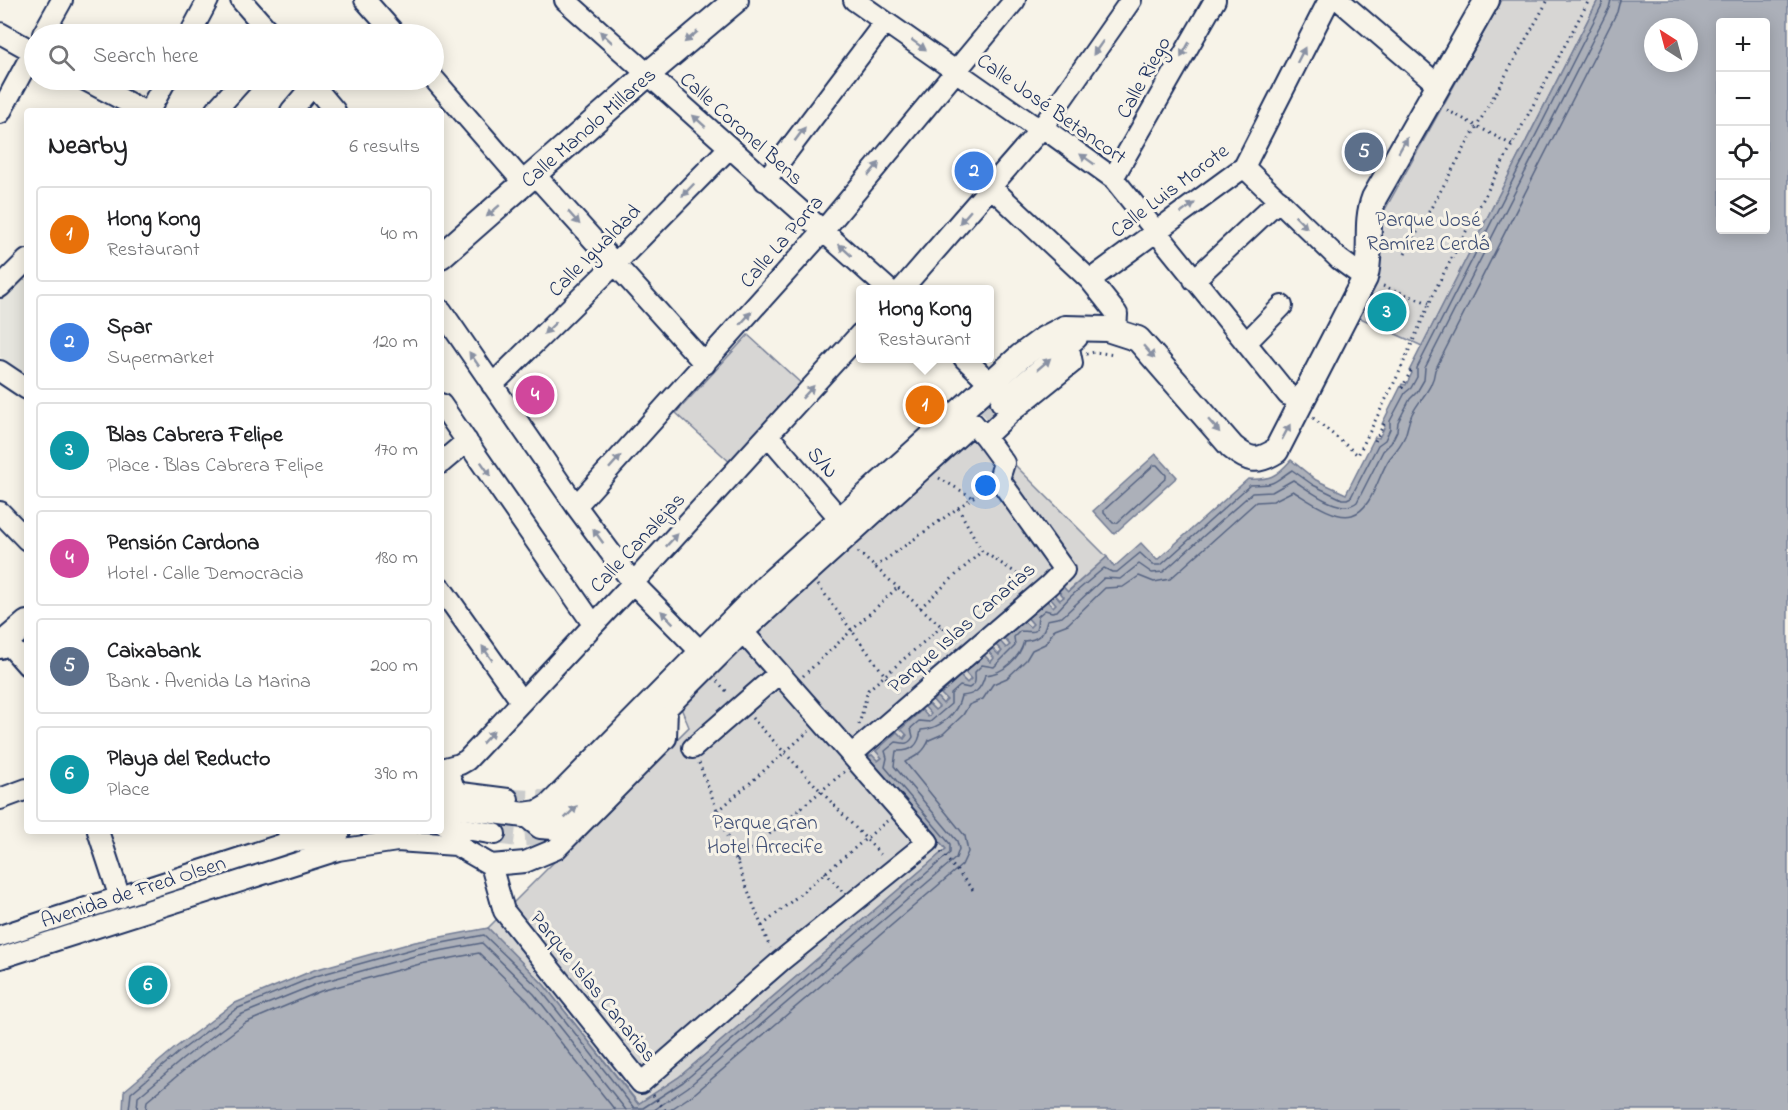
<!DOCTYPE html>
<html lang="en">
<head>
<meta charset="utf-8">
<style>
	body { margin:0; font-family:"Indie Flower",sans-serif; background:#f2f2f2; color:#202124 }
	.controls { position:absolute; right:18px; top:18px; display:grid; overflow:hidden; border-radius:6px; box-shadow:0 3px 15px #0003 }
	.controls button { width:54px; height:54px; display:grid; place-items:center; padding:0; border:0; border-bottom:2px solid #e0e0e0; background:#fff; color:#202124; font:30px sans-serif }
	.compass { position:absolute; left:1644px; top:18px; width:54px; height:54px; border-radius:50%; background:#fff; box-shadow:0 3px 15px #0003; rotate:324deg }
	.you { position:absolute; left:986px; top:486px; width:21px; height:21px; margin:-15px; border:4px solid #fff; border-radius:50%; background:#1a73e8; box-shadow:0 0 0 9px #1a73e833 }
	.badge { display:grid; place-items:center; width:39px; height:39px; border-radius:50%; background:#d93025; color:#fff; font-size:20px; font-weight:700 }
	.pin { position:absolute; translate:-50% -50%; border:3px solid #fff; box-shadow:0 2px 6px #0006 }
	.popup { position:absolute; left:856px; top:285px; width:138px; height:78px; box-sizing:border-box; display:grid; place-content:center; border-radius:6px; background:#fff; filter:drop-shadow(0 2px 4px #0005); font-size:20px; white-space:nowrap; color:#757577 }
	.popup b { font-size:22px; color:#202124 }
	.popup::after { content:''; position:absolute; left:50%; top:100%; margin-left:-12px; border:12px solid transparent; border-top-color:#fff }
	.list { margin:0; padding:0; list-style:none }
	h2 { display:flex; justify-content:space-between; align-items:center; height:78px; margin:0; padding:0 24px; font-size:26px }
	h2 small { font-size:20px; font-weight:400; color:#757577 }
	.list li { display:grid; grid-template-columns:39px 1fr auto; gap:18px; align-items:center; box-sizing:border-box; height:96px; margin:0 12px 12px; padding:0 12px; border:2px solid #e0e0e0; border-radius:6px }
	.list b { display:block; font-size:22px; white-space:nowrap }
	.list p { margin:0; font-size:20px; white-space:nowrap; color:#757577 }
	.list em { font-size:20px; font-style:normal; color:#757577 }
	.icon { flex:none; width:33px; height:33px; fill:none; stroke:currentColor; stroke-width:2; stroke-linecap:round; stroke-linejoin:round }
	.map { position:relative; flex:none; width:1788px; height:1110px; overflow:hidden }
	.search { position:absolute; background:#fff; box-shadow:0 3px 15px #0003; left:24px; top:24px; width:420px; height:66px; display:flex; align-items:center; gap:15px; box-sizing:border-box; padding:0 21px; border-radius:33px; color:#757577; font-size:22px }
	.panel { position:absolute; background:#fff; box-shadow:0 3px 15px #0003; left:24px; top:108px; width:420px; height:726px; border-radius:6px }
	.map>svg:first-child { display:block }
</style>
</head>
<body>
<div class="map">
<svg width="1788" height="1110" viewBox="0 0 1788 1110">
	<rect width="100%" height="100%" fill="#f7f3e8"/>
	<filter id="ink" filterUnits="userSpaceOnUse"><feTurbulence type="fractalNoise" baseFrequency=".0167" numOctaves="2"/><feDisplacementMap in="SourceGraphic" scale="12" xChannelSelector="R" yChannelSelector="G"/><feConvolveMatrix kernelMatrix="1 2 1 2 8 2 1 2 1" color-interpolation-filters="sRGB"/></filter>
	<g filter="url(#ink)">
		<path fill="#e6e5de" d="M27,271V374L0,357V299Z"/>
		<path fill="#d7d6d4" stroke="#798299" stroke-width="1.5" d="M1502,0H1598L1422,346L1356,316L1382,215Z
			M748,335L804,386L732,464L676,413Z
			M973,423L1107,557L1067,592L1063,586L1058,590L1064,597L1060,600L1051,597L1056,604L1053,607L1046,600L1027,617L1033,624L1029,628L1023,621L1004,637L1010,645L1006,648L999,642L996,645L1002,651L998,655L992,648L989,652L995,658L990,662L984,655L965,672L971,679L967,683L960,676L943,704L937,697L933,700L939,707L935,710L929,704L926,707L932,714L928,717L921,711L903,739L897,732L876,751L882,758L877,761L872,755L868,756L946,849L679,1077L639,1104L544,985L488,928L689,727L678,701Z"/>
		<path fill="#acb0b9" stroke="#727c95" stroke-width="1.5" fill-rule="evenodd" d="M1598,0H1788V1110H123L124,1091L175,1048L233,1004L314,970L415,942L488,928L544,985L638,1104L679,1077L946,849L868,757L872,755L878,761L882,758L876,751L897,732L904,739L907,735L901,729L922,710L928,717L931,714L925,707L929,704L935,710L939,707L933,700L937,697L943,704L947,700L941,694L960,676L967,683L971,679L965,672L984,655L991,662L994,658L988,651L992,648L999,655L1002,651L996,645L1000,641L1006,648L1010,645L1004,638L1023,621L1030,627L1033,624L1027,617L1046,600L1053,607L1056,604L1050,597L1054,593L1060,600L1064,597L1058,590L1062,586L1068,592L1107,557L1114,567L1141,543L1157,560L1248,479C1270,480 1276,477 1291,460L1316,480L1346,494L1375,437L1379,438L1385,426L1382,424L1402,384L1406,385L1412,373L1409,371ZM1720,22H1766V230H1720ZM1653,27H1689V63H1653Z
			M1156,454L1177,477L1114,534L1093,511Z"/>
		<g fill="none" stroke-linecap="round" stroke-linejoin="round">
			<path stroke="#556382" stroke-width="1.5" d="M1154,465H1157L1166,475V478L1117,523H1113L1104,513V510Z
				M129,1110L131,1093L178,1053L236,1009L316,976L416,948L484,935L540,989L634,1108H643L683,1082L950,853V844L885,767L887,758L885,751L896,742C903,743 908,746 913,737L911,728L919,721L930,722L951,704V694L960,686L969,688C977,684 975,680 975,672L982,665L994,667L1015,646L1014,637L1020,631C1039,632 1036,634 1038,616L1045,610L1052,612L1057,611L1070,597L1104,568L1112,572H1117L1140,553L1153,565H1161L1250,485C1277,485 1272,483 1292,470L1313,485L1342,499H1347L1351,497L1378,445L1385,440L1390,429V421L1405,393L1411,388L1417,377V368L1602,5L1603,0
				M137,1110L138,1097L183,1059L240,1015L319,983L418,955L482,943L534,994L626,1110
				M146,1110L147,1101L189,1066L245,1023L321,991L420,964L479,953L527,1000L615,1110
				M654,1110L688,1087L956,858L959,849L957,841L894,766L896,751C911,752 919,746 921,730C939,729 957,715 961,696C975,695 981,690 985,675C1003,674 1020,658 1024,641C1038,640 1044,634 1047,620L1062,617L1104,578L1120,579L1139,564L1152,573L1163,572L1252,493L1272,492L1293,480C1308,489 1340,516 1357,502L1383,451L1391,443L1397,431L1398,422L1410,399L1417,392L1424,380L1425,368L1609,8L1611,0
				M670,1110L694,1094L962,865L968,852L965,836L905,762C916,756 924,753 929,740L943,734L963,715L969,705L983,699L993,684L1007,678L1026,660L1032,650L1045,644L1055,629L1068,624L1105,588L1123,587L1139,576L1154,582L1170,579L1256,502L1273,501L1293,491C1308,500 1335,520 1352,515C1373,509 1378,474 1390,458C1396,451 1401,445 1405,436C1408,428 1408,422 1412,414C1420,398 1433,389 1435,370L1617,12L1620,0"/>
			<path stroke="#cbcccc" stroke-width="20" stroke-dasharray="20 10" stroke-linecap="butt" d="M962,436L1001,402
				M508,799L562,801
				M495,834L519,837L543,835L554,824"/>
			<g stroke="#1b2f5e" stroke-width="24">
				<path id="minor" d="M241,0L271,34
					M365,0L395,34
					M565,0L889,290
					M854,0L1031,124L1049,132L1113,178L1288,395
					M1339,0L1438,85
					M0,33L34,52
					M43,34L62,0
					M190,34L208,0
					M434,79L524,183
					M85,80L144,111
					M309,80L335,111
					M149,111L166,80
					M215,111L243,80
					M291,111L313,85
					M0,113L34,50
					M1244,167L1339,259L1365,278
					M535,175L705,364
					M1113,178L1215,0
					M765,181L885,22
					M991,187L1090,280L1117,314L1116,331
					M1090,280L1244,167L1329,0
					M1194,280L1279,200
					M0,287L27,260
					M901,290L1041,129L1131,0
					M441,310L576,506L633,583L701,652
					M1246,343L1282,306
					M964,358L990,383
					M0,371L27,389
					M492,385L615,264L729,148
					M1001,402L1077,338
					M441,404L593,624
					M768,435L841,520
					M441,463L467,441
					M576,506L823,231L1015,0
					M0,512L27,540
					M441,588L521,701
					M6,641L27,665
					M693,748L779,673
					M851,755L1049,585L1064,570L999,479L1004,463L985,437L1010,413L1072,363L1068,343
					M441,769L460,764L467,760L633,583L860,334
					M452,787L461,793L508,799
					M0,799L27,789
					M524,815L540,828L554,829L640,743L654,723L659,700
					M441,821L448,826L495,834
					M448,826L456,845L491,865
					M98,831L120,898
					M491,865L504,911L641,1083L782,960L928,842L743,632
					M491,865L525,862L556,849L666,738L667,708L743,632L973,423L985,437
					M0,936L299,839
					M0,958L338,850L397,841L456,845"/>
			</g>
			<g stroke="#1b2f5e" stroke-width="28">
				<path id="major" d="M441,256L647,75L736,0
					M0,646L27,623
					M441,770C455,783 455,801 441,815
					M449,805L524,815L538,813L550,806L767,586L1021,356L1044,339L1065,328L1107,329L1138,339L1232,447C1249,461 1257,463 1276,451L1365,278C1373,251 1364,224 1374,198L1487,0
					M290,831L299,839L317,837L338,831"/>
			</g>
			<path stroke="#1b2f5e" stroke-width="3" stroke-dasharray="1.5 4.5" stroke-linecap="butt" d="M1447,110L1512,145
				M1405,254L1548,0
				M1383,286L1429,303
				M1086,354L1095,352L1115,355
				M1402,388L1412,369
				M1313,418L1358,455L1399,373L1437,286L1589,0
				M1375,441L1385,422
				M939,478L972,497
				M958,508L982,551L1027,580
				M858,552L958,641
				M875,567L986,488
				M818,585L898,693
				M920,608L982,551
				M803,676L897,588
				M717,681L729,694
				M752,718L883,857
				M859,725L868,690L941,627
				M699,763L770,948
				M718,811L809,731
				M941,852L973,890
				M737,861L844,772
				M825,872L842,891
				M762,926L887,821
				M653,1095L665,1110"/>
			<use href="#minor" stroke="#f7f3e8" stroke-width="20"/>
			<use href="#major" stroke="#f7f3e8" stroke-width="24"/>
		</g>
		<defs><path id="oneway-solid" d="M-6-.8H1V-3.2L6.5 0L1 3.2V.8H-6Z" transform="scale(1.5)"/></defs>
		<g fill="#8991a3">
			<use href="#oneway-solid" transform="translate(606 37) rotate(-137)"/>
			<use href="#oneway-solid" transform="translate(691 37) rotate(140)"/>
			<use href="#oneway-solid" transform="translate(919 45) rotate(35)"/>
			<use href="#oneway-solid" transform="translate(1098 48) rotate(125)"/>
			<use href="#oneway-solid" transform="translate(1185 50) rotate(119)"/>
			<use href="#oneway-solid" transform="translate(1301 55) rotate(-63)"/>
			<use href="#oneway-solid" transform="translate(699 121) rotate(-138)"/>
			<use href="#oneway-solid" transform="translate(800 134) rotate(-53)"/>
			<use href="#oneway-solid" transform="translate(1403 145) rotate(-60)"/>
			<use href="#oneway-solid" transform="translate(1087 159) rotate(-145)"/>
			<use href="#oneway-solid" transform="translate(874 169) rotate(-50)"/>
			<use href="#oneway-solid" transform="translate(688 190) rotate(134)"/>
			<use href="#oneway-solid" transform="translate(1188 208) rotate(-36)"/>
			<use href="#oneway-solid" transform="translate(493 211) rotate(139)"/>
			<use href="#oneway-solid" transform="translate(965 217) rotate(131)"/>
			<use href="#oneway-solid" transform="translate(574 218) rotate(48)"/>
			<use href="#oneway-solid" transform="translate(1301 222) rotate(45)"/>
			<use href="#oneway-solid" transform="translate(845 250) rotate(-138)"/>
			<use href="#oneway-solid" transform="translate(746 318) rotate(-48)"/>
			<use href="#oneway-solid" transform="translate(550 328) rotate(136)"/>
			<use href="#oneway-solid" transform="translate(1149 352) rotate(49)"/>
			<use href="#oneway-solid" transform="translate(474 359) rotate(-125)"/>
			<use href="#oneway-solid" transform="translate(1044 364) rotate(-41)"/>
			<use href="#oneway-solid" transform="translate(808 392) rotate(-47)"/>
			<use href="#oneway-solid" transform="translate(1214 426) rotate(49)"/>
			<use href="#oneway-solid" transform="translate(1286 432) rotate(-62)"/>
			<use href="#oneway-solid" transform="translate(615 462) rotate(-48)"/>
			<use href="#oneway-solid" transform="translate(486 469) rotate(55)"/>
			<use href="#oneway-solid" transform="translate(598 536) rotate(-126)"/>
			<use href="#oneway-solid" transform="translate(672 540) rotate(-47)"/>
			<use href="#oneway-solid" transform="translate(667 617) rotate(-135)"/>
			<use href="#oneway-solid" transform="translate(487 653) rotate(-125)"/>
			<use href="#oneway-solid" transform="translate(488 737) rotate(-47)"/>
			<use href="#oneway-solid" transform="translate(571 812) rotate(-45)"/>
		</g>
	</g>
	<g text-anchor="middle" stroke-width="6" stroke-linejoin="round" paint-order="stroke">
		<g font-size="21" fill="#1b2f5e" stroke="#f7f3e8">
			<text transform="translate(1143 77) rotate(-61)" y="7">Calle Riego</text>
			<text transform="translate(1052 108) rotate(35)" y="7">Calle José Betancort</text>
			<text transform="translate(588 127) rotate(-41)" y="7">Calle Manolo Millares</text>
			<text transform="translate(742 128) rotate(42)" y="7">Calle Coronel Bens</text>
			<text transform="translate(1169 190) rotate(-37)" y="7">Calle Luis Morote</text>
			<text transform="translate(781 241) rotate(-49)" y="7">Calle La Porra</text>
			<text transform="translate(594 250) rotate(-45)" y="7">Calle Igualdad</text>
			<text transform="translate(823 462) rotate(49)" y="7">S/N</text>
			<text transform="translate(637 542) rotate(-47)" y="7">Calle Canalejas</text>
			<text transform="translate(961 627) rotate(-41)" y="7">Parque Islas Canarias</text>
			<text transform="translate(133 891) rotate(-18)" y="7">Avenida de Fred Olsen</text>
			<text transform="translate(594 986) rotate(51)" y="7">Parque Islas Canarias</text>
		</g>
		<g font-size="21" fill="#415076" stroke="#f7f3e8">
			<text x="1428" y="226">Parque José<tspan x="1428" dy="24">Ramírez Cerdá</tspan></text>
			<text x="765" y="829">Parque Gran<tspan x="765" dy="24">Hotel Arrecife</tspan></text>
		</g>
	</g>
</svg>
<div class="controls">
<button>+</button>
<button>−</button>
<button><svg class="icon" aria-label="locate" viewBox="0 0 24 24"><circle cx="12" cy="12" r="6"/><path d="M12 2v4M12 18v4M2 12h4M18 12h4"/></svg></button>
<button><svg class="icon" aria-label="layers" viewBox="0 0 24 24"><path d="M12 4l9 5-9 5-9-5zM3 14l9 5 9-5"/></svg></button>
</div>
<svg class="compass" viewBox="-18 -18 36 36"><path d="M0-13l5 13h-10z" fill="#e53935"/><path d="M0 13l5-13h-10z" fill="#757577"/></svg>
<div class="you"></div>
<div class="pin badge" style="left:925px;top:405px;background:#e8710a">1</div>
<div class="popup"><b>Hong Kong</b>Restaurant</div>
<div class="pin badge" style="left:974px;top:171px;background:#3f7fe0">2</div>
<div class="pin badge" style="left:1387px;top:312px;background:#0f9aa8">3</div>
<div class="pin badge" style="left:535px;top:395px;background:#d1479c">4</div>
<div class="pin badge" style="left:1364px;top:152px;background:#5c6f8a">5</div>
<div class="pin badge" style="left:148px;top:985px;background:#0f9aa8">6</div>
<div class="search"><svg class="icon" aria-label="search" viewBox="0 0 24 24"><circle cx="10" cy="10" r="6"/><path d="M15 15l6 6"/></svg>Search here</div>
<section class="panel">
<h2>Nearby<small>6 results</small></h2>
<ul class="list">
<li><span class="badge" style="background:#e8710a">1</span><div><b>Hong Kong</b><p>Restaurant</p></div><em>40 m</em></li>
<li><span class="badge" style="background:#3f7fe0">2</span><div><b>Spar</b><p>Supermarket</p></div><em>120 m</em></li>
<li><span class="badge" style="background:#0f9aa8">3</span><div><b>Blas Cabrera Felipe</b><p>Place · Blas Cabrera Felipe</p></div><em>170 m</em></li>
<li><span class="badge" style="background:#d1479c">4</span><div><b>Pensión Cardona</b><p>Hotel · Calle Democracia</p></div><em>180 m</em></li>
<li><span class="badge" style="background:#5c6f8a">5</span><div><b>Caixabank</b><p>Bank · Avenida La Marina</p></div><em>200 m</em></li>
<li><span class="badge" style="background:#0f9aa8">6</span><div><b>Playa del Reducto</b><p>Place</p></div><em>390 m</em></li>
</ul>
</section>
</div>
</body>
</html>
